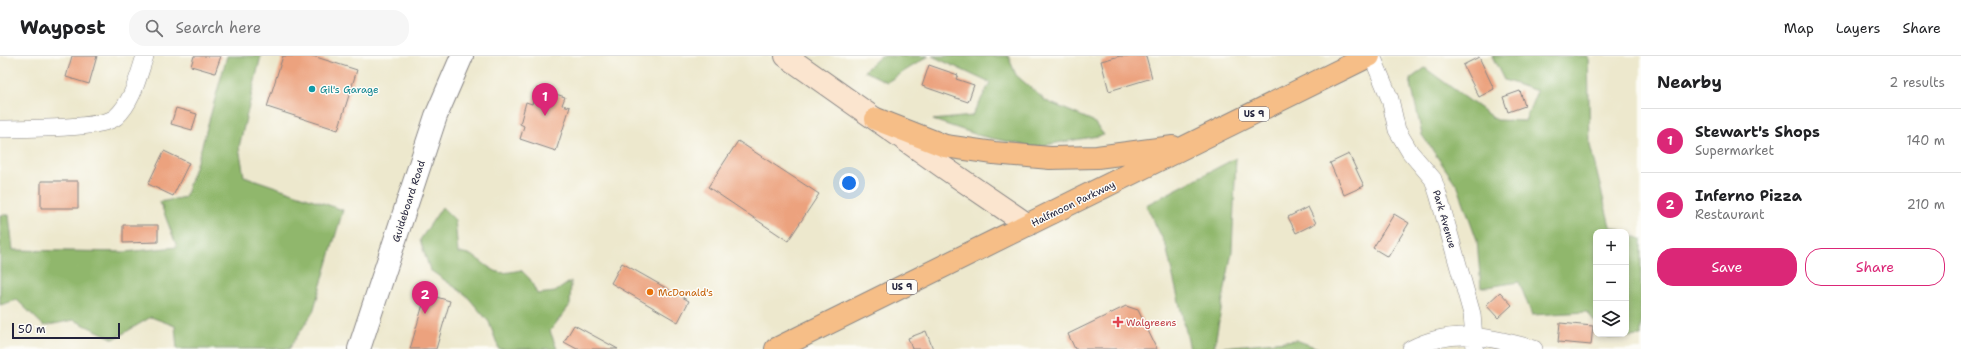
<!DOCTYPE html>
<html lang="en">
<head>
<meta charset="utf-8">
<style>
	body { margin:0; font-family:"Shantell Sans",sans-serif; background:#f6f6f6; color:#202124 }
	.controls { position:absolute; right:12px; bottom:12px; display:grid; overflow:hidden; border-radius:8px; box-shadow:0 2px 6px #0003 }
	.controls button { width:36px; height:36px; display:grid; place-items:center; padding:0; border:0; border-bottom:1px solid #e0e0e0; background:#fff; color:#202124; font:20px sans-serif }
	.scale { position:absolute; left:12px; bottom:10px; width:108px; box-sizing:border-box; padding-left:4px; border:2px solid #22223b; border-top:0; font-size:11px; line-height:14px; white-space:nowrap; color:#22223b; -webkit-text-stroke:3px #fdfcf7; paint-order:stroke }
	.you { position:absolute; left:849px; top:127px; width:14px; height:14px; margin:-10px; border:3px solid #fff; border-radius:50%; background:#1a73e8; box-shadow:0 0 0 6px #1a73e833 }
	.badge { display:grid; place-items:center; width:26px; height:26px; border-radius:50%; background:#db2777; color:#fff; font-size:13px; font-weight:700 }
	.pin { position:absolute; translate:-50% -33px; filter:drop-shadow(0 1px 2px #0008) }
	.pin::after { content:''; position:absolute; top:21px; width:14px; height:12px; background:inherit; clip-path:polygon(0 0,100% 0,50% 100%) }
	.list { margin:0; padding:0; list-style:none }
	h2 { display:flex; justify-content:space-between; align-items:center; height:52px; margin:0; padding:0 16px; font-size:17px }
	h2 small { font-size:13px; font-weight:400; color:#757577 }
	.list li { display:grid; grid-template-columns:26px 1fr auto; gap:12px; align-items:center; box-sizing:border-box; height:64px; padding:0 16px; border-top:1px solid #e0e0e0 }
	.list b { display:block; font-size:15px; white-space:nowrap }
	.list p { margin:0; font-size:13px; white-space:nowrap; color:#757577 }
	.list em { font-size:13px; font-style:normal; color:#757577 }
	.actions { display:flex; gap:8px; padding:12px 16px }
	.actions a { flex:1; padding:9px 0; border:1px solid #db2777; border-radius:16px; text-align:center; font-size:14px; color:#db2777 }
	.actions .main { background:#db2777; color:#fff }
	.icon { flex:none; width:22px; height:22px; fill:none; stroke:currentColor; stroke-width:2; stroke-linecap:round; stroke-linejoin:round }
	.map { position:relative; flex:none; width:1641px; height:293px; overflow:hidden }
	header { display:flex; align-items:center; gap:24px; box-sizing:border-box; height:56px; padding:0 20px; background:#fff; border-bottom:1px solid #e0e0e0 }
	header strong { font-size:19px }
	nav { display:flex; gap:22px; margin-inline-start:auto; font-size:14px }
	.search { width:280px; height:36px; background:#f6f6f6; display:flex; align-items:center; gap:10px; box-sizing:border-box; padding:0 14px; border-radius:16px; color:#757577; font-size:15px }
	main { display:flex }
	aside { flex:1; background:#fff }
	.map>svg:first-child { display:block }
</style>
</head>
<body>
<header>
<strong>Waypost</strong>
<div class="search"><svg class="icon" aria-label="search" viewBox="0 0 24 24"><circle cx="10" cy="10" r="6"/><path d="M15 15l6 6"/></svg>Search here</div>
<nav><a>Map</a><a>Layers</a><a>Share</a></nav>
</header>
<main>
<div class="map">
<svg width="1641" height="293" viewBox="0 0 1641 293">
	<rect width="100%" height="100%" fill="#fdfcf7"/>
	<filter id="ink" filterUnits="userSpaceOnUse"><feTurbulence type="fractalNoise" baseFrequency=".025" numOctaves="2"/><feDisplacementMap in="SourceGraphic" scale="8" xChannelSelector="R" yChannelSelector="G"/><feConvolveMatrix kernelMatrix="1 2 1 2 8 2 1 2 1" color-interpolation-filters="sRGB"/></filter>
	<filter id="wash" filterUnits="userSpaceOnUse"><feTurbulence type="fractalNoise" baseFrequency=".012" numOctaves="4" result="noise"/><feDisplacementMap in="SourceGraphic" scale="16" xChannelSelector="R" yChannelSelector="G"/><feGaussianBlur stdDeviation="0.9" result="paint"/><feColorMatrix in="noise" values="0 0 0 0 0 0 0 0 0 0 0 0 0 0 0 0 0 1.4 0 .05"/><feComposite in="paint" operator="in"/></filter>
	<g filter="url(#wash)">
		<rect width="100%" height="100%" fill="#ede8cd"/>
		<path fill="#90b76c" stroke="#596c54" d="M227,0H261L239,91L244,120L343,154L313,256L289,293H177L175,270L151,261L114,283L74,264L44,270L17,244L0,249V159H9L13,194L125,196L177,191L160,146L185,141L201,93Z
			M881,0H929L887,26L864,15Z
			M932,0H1008L1016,19L1046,45L1093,65L1104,79L1033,91L981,80L933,64L972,60L990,27Z
			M1492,0H1588L1590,89L1610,170L1624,176H1596V267L1587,256L1532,259L1519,226L1481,232L1477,184L1458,131L1422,79L1410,23L1425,12L1496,64L1525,65L1537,35L1504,24Z
			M1236,102L1232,195L1214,292L1296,284L1320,293H1190L1166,190L1146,149Z
			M442,151L455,164L458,197C474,195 484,211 498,216C504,218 515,215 521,214L530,223L537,238L555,236L571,225L570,249L550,275L557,293H499L489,266L466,239L430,214L420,184Z
			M1626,177L1641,183V280L1608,282L1605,278H1626Z"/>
		<g id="blocks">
			<path fill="#eca27e" d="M72,0H97L89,28L66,21Z
				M194,0H221L215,17L191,10Z
				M283,0H313L357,14L338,74L267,51Z
				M1120,0H1146L1152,22L1109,35L1101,5Z
				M1479,1L1494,33L1479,41L1463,9Z
				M929,9L958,19L956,23L974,29L968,46L922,30Z
				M537,32L565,41L562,49L570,51L556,95L520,83L524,70L520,68L526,46L532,48Z
				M1520,35L1525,50L1508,56L1503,41Z
				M176,52L197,58L192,74L171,68Z
				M738,85L819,138L788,185L708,131Z
				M164,95L189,107L173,140L148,128Z
				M1349,98L1364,130L1344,139L1330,107Z
				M41,125H78V152H41Z
				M1308,151L1316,167L1296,177L1288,161Z
				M1394,158L1409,167L1388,201L1373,192Z
				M123,169H158V186L123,187Z
				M622,207L689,245L678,266L611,227Z
				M1500,236L1512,249L1498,262L1486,249Z
				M426,238L450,245L436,293H410Z
				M1126,250L1138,254L1157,293H1075L1068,278Z
				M1560,267L1593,270L1591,289L1558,286Z
				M574,269L618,293H577L564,286Z
				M926,275L933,293H912L908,282Z"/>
		</g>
	</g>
	<g filter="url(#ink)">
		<use href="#blocks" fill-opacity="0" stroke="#888584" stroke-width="1"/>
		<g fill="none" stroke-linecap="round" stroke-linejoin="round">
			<g stroke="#888584" stroke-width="18">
				<path id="minor" d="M1372,0L1390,43L1397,74L1410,96L1433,123L1438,138L1472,258L1475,293
					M0,73C24,72 100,74 116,61C133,45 138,21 145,0
					M1411,293C1453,271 1491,281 1534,293"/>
			</g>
			<g stroke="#888584" stroke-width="24">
				<path id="tertiary" d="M359,293L436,60L462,0"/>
			</g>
			<g stroke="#888584" stroke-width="24">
				<path id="secondary" d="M786,0L946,113L1028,169"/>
			</g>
			<g stroke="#888584" stroke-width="24">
				<path id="primary" d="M876,63L945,90L994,97L1050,102L1097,101L1173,91
					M776,293L1369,0"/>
			</g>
			<use href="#minor" stroke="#fff" stroke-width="17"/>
			<use href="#tertiary" stroke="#fff" stroke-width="22"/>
			<use href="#secondary" stroke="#fbe5cf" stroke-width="22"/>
			<use href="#primary" stroke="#f6be87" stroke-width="22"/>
		</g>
	</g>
	<circle fill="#0f9aa8" stroke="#fdfcf7" stroke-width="1.5" cx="312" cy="33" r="4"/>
	<circle fill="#e8710a" stroke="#fdfcf7" stroke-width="1.5" cx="650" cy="236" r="4"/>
	<path fill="#e0444e" stroke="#fdfcf7" stroke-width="1.5" d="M1116 260h4v4h4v4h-4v4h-4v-4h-4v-4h4z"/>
	<g text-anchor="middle" stroke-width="3" stroke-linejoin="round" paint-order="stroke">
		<g fill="#fdfcf7" stroke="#646373" stroke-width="1">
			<rect x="1239" y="51" width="30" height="14" rx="3"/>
			<rect x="887" y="224" width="30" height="14" rx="3"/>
		</g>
		<g font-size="9" font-weight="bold" fill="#22223b">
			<text x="1254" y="61">US 9</text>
			<text x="902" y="234">US 9</text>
		</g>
		<g font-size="10" fill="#0d838f" stroke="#fdfcf7" text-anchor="start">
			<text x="320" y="37">Gil's Garage</text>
		</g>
		<g font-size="10" fill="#22223b" stroke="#fdfcf7">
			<text transform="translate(408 145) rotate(-72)" y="4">Guideboard Road</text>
			<text transform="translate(1073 147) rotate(-26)" y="4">Halfmoon Parkway</text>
			<text transform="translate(1445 163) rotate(74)" y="4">Park Avenue</text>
		</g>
		<g font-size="10" fill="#c56008" stroke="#fdfcf7" text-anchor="start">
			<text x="658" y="240">McDonald's</text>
		</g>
		<g font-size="10" fill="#be3a42" stroke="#fdfcf7" text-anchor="start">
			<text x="1126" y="270">Walgreens</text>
		</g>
	</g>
</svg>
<div class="controls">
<button>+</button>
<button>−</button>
<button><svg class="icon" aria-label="layers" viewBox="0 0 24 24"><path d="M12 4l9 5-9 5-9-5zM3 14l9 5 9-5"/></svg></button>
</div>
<div class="scale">50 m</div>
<div class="you"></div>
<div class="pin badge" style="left:545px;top:60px">1</div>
<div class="pin badge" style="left:425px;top:258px">2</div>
</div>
<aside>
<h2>Nearby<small>2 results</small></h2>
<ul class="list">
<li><span class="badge">1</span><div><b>Stewart's Shops</b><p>Supermarket</p></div><em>140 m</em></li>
<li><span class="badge">2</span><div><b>Inferno Pizza</b><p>Restaurant</p></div><em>210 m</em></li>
</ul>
<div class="actions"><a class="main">Save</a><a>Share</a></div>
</aside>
</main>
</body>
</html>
